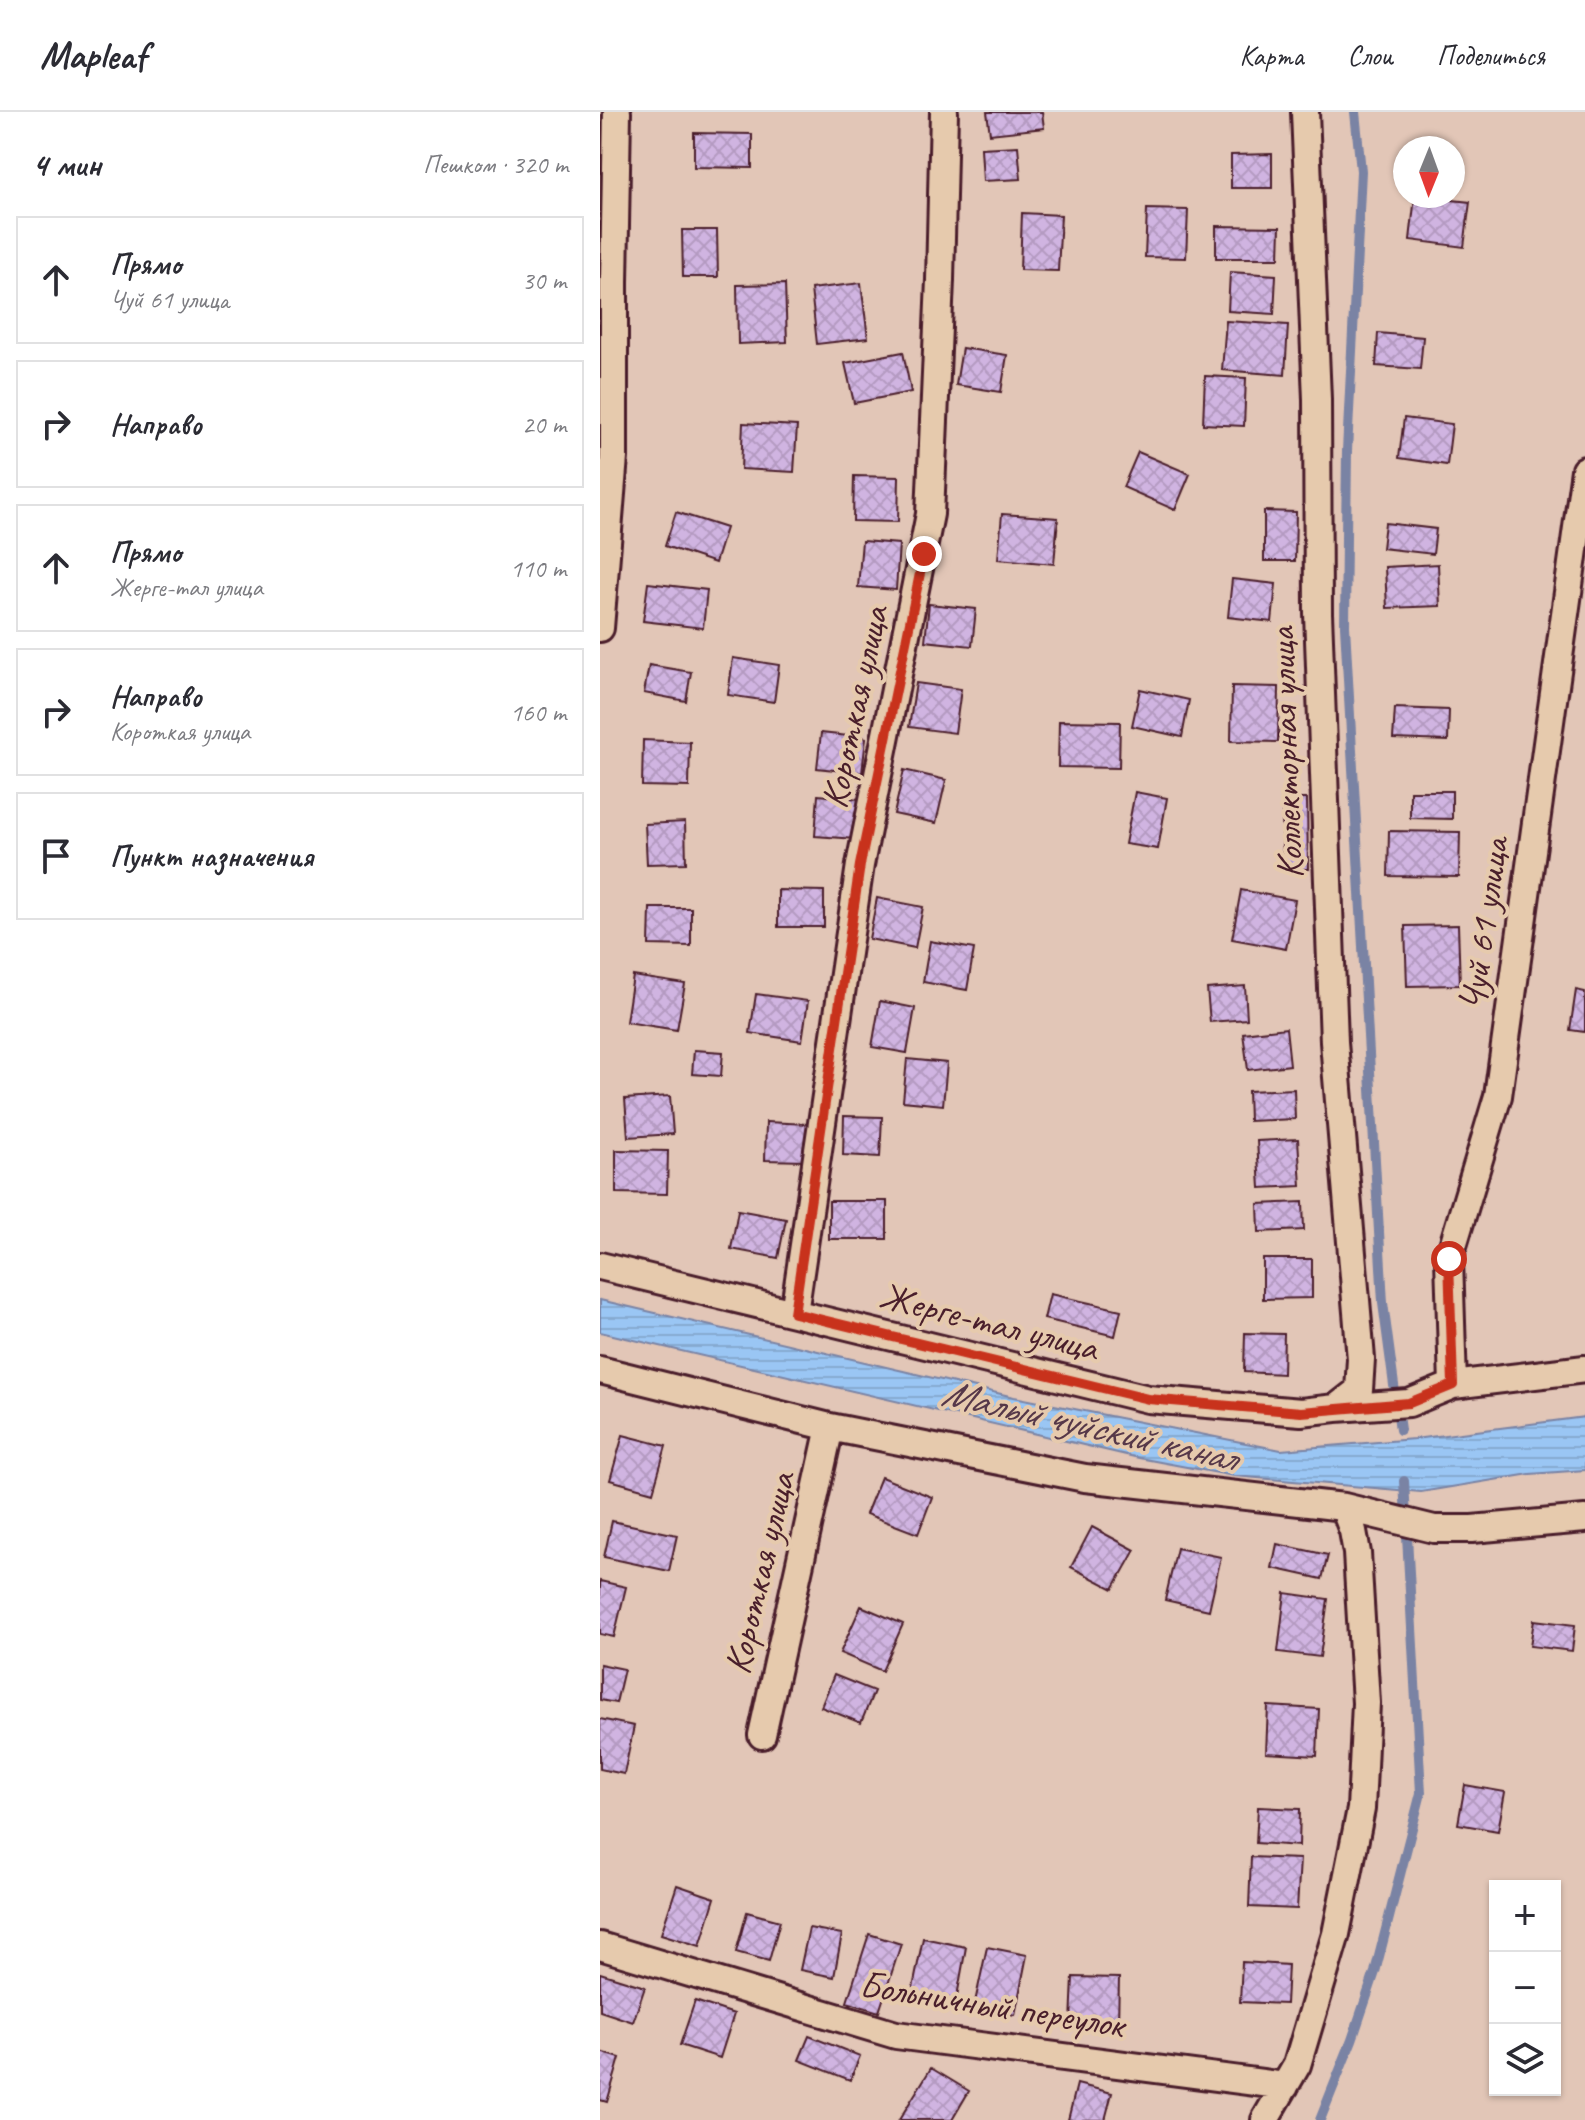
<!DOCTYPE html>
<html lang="ru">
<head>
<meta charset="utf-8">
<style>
	body { margin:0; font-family:Caveat,sans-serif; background:#f2f2f3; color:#2b2b33 }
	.controls { position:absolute; right:24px; bottom:24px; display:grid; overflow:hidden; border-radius:0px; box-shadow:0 2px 6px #0004 }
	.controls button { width:72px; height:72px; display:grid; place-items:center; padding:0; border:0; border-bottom:2px solid #e1e1e2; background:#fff; color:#2b2b33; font:40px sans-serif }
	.compass { position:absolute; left:793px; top:24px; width:72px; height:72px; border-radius:50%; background:#fff; box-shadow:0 2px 6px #0004; rotate:181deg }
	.stop { position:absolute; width:24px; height:24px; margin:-18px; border:6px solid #c8321e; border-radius:50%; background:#fff }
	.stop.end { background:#c8321e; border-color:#fff; box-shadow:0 2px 8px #0008 }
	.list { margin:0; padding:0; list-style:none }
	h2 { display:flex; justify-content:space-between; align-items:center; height:104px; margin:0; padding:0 32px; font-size:34px }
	h2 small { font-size:26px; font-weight:400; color:#7c7c81 }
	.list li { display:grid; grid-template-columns:52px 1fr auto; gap:24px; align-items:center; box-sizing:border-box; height:128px; margin:0 16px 16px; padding:0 16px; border:2px solid #e1e1e2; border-radius:0px }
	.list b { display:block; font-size:30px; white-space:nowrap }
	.list p { margin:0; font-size:26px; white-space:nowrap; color:#7c7c81 }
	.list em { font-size:26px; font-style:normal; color:#7c7c81 }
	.icon { flex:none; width:44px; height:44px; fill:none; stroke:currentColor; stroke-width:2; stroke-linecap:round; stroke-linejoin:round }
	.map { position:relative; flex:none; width:985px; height:2008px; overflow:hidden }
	header { display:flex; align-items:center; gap:48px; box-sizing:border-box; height:112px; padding:0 40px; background:#fff; border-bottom:2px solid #e1e1e2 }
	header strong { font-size:38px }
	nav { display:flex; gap:44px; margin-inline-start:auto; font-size:28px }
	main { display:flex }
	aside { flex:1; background:#fff }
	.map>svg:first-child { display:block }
</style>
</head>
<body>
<header>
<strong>Mapleaf</strong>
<nav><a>Карта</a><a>Слои</a><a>Поделиться</a></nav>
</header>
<main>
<aside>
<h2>4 мин<small>Пешком · 320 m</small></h2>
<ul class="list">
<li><svg class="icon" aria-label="ahead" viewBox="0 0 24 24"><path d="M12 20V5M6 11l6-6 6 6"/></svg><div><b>Прямо</b><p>Чуй 61 улица</p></div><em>30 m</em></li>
<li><svg class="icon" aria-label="right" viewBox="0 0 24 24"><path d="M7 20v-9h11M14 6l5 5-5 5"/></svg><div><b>Направо</b></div><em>20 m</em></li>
<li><svg class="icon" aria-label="ahead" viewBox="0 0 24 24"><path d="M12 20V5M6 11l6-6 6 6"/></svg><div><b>Прямо</b><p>Жерге-тал улица</p></div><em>110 m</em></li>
<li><svg class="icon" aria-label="right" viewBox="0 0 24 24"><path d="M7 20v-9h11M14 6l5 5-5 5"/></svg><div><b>Направо</b><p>Короткая улица</p></div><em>160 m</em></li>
<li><svg class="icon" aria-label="arrive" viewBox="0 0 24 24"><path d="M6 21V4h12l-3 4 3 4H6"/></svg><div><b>Пункт назначения</b></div></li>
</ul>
</aside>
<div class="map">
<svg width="985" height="2008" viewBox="0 0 985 2008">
	<defs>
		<pattern id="water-rules" width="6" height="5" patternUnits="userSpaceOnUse" patternTransform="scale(2)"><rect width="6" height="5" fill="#9ac6f4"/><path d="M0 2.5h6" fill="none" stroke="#86aad1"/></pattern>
		<pattern id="building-cross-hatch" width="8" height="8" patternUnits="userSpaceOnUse" patternTransform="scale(2)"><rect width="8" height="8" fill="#d0b4e1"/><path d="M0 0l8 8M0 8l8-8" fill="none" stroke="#b49ac1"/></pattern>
	</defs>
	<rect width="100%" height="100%" fill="#e2c6b7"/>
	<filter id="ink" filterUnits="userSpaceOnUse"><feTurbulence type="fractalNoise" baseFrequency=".0125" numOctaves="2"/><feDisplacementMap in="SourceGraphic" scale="16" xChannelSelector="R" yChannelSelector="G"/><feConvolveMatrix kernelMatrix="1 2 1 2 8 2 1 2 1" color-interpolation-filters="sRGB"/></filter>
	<g filter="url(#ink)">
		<path fill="url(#water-rules)" stroke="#7a83a4" stroke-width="2" d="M0,1188L414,1285L681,1338L814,1327L985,1305V1358L930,1362L821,1380L634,1364L539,1346L0,1220Z"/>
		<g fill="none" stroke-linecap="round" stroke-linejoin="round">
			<path stroke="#7a83a4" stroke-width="10" d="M755,0L761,59L747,339L745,514L783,1191L800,1318
				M720,2008L752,1928L775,1860L821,1681L804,1369"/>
		</g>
		<path fill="url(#building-cross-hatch)" stroke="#4a1f2b" stroke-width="2" d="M387,0H442L444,16L390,22Z
			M94,21L152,22V56L94,55Z
			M418,34L421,67L383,69L381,36Z
			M672,42V76H631V43Z
			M815,84L870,90L864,135L810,128Z
			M547,97L588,98L586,146L545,145Z
			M422,101L461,103L458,159L420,158Z
			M616,114L680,115L679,146H616Z
			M82,118H117L118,165H83Z
			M630,160L676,163L674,202L628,199Z
			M261,171L268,226L217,232L211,177Z
			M185,172L187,230L138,232L137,173Z
			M626,209L688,213L685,263L622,258Z
			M778,221L823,225L820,257L776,254Z
			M362,236L407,243L401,280L356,273Z
			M303,240L311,280L254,291L245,251Z
			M605,264L646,266L644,314L603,312Z
			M804,306L852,312L847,353L799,346Z
			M143,311L197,314L194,360L141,357Z
			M538,340L590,362L575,398L523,375Z
			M254,364L299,365L298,410L253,409Z
			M664,399L696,400L695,449H664Z
			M76,400L126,416L115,451L65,434Z
			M402,402L458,406L454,452L398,447Z
			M785,411L836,417L833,442L782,436Z
			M262,429L299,432L296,478L258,475Z
			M838,452L840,494L787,496L785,455Z
			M632,467L676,472L672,510L628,505Z
			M48,471L107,478L103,516L43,509Z
			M329,492L376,497L372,534L325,529Z
			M133,546L179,553L174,590L128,583Z
			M49,553L91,560L86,589L44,581Z
			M316,571L361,577L355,621L309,615Z
			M632,574L679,575L678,630L631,629Z
			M540,577L589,588L582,625L532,614Z
			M795,596L849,598L848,629L793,627Z
			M459,609L520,610L519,656L458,655Z
			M221,621L266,626L262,661L217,656Z
			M43,628L90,630L89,675L42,674Z
			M304,658L346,668L336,711L294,702Z
			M810,679H852V707L810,706Z
			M535,680L567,686L558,737L525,732Z
			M218,683L259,687L256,727L215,724Z
			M682,687H707L708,757H683Z
			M85,710L86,751L47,752L45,712Z
			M789,719L860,720L859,765L788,764Z
			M178,778L224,779V815H178Z
			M641,778L695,788L686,837L632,827Z
			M277,786L323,795L315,836L269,827Z
			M50,796H91V834L49,833Z
			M858,813L860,873L807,874L805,814Z
			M330,829L374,837L367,878L323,870Z
			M33,864L85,872L77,918L26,910Z
			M645,874L647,907L610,910L607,877Z
			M976,878L985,880V920L970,918Z
			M156,882L208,889L202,929L150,921Z
			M280,889L315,896L307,941L272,935Z
			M686,916L690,953L648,958L643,921Z
			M94,938L123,940L121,964L92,962Z
			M307,947L347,951L343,993L303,989Z
			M694,977L695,1007L649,1009L648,979Z
			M70,984L73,1022L28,1025L25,987Z
			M244,1004L282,1005L280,1045L243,1043Z
			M166,1010L208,1012L206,1049L165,1048Z
			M698,1027L701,1074L660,1076L657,1029Z
			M16,1038L68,1039L67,1082L16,1081Z
			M229,1089H287V1127H229Z
			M703,1090L704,1118L659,1120L658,1092Z
			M138,1098L186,1107L178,1146L131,1137Z
			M663,1147H712V1186L663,1187Z
			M450,1182L521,1198L515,1224L444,1207Z
			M645,1221L684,1222L683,1262L644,1260Z
			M23,1323L66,1334L53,1380L10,1368Z
			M281,1365L332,1385L318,1422L266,1402Z
			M12,1409L77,1423L69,1459L4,1445Z
			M492,1415L535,1438L513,1477L471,1455Z
			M677,1432L728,1443L722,1467L672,1456Z
			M577,1436L621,1445L609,1498L565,1488Z
			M0,1469L26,1475L14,1525L0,1522Z
			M685,1481L728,1487L720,1545L678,1540Z
			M261,1494L303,1512L282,1559L240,1541Z
			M934,1508L975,1513L972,1539L930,1534Z
			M0,1552L24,1557L16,1591L0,1588Z
			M234,1563L274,1579L261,1611L221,1595Z
			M668,1594L719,1597L717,1644L666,1641Z
			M0,1607L34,1614L24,1662L0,1657Z
			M865,1673L905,1680L898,1719L858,1712Z
			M658,1695L700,1697L699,1734L656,1731Z
			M651,1745L700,1747L697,1797L649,1795Z
			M77,1773L115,1786L100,1834L61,1822Z
			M147,1800L180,1809L169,1849L136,1840Z
			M209,1816L242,1822L234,1865L200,1858Z
			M269,1822L301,1832L279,1900L247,1890Z
			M323,1826L366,1835L356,1890L312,1881Z
			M387,1835L427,1843L415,1903L374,1895Z
			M642,1850L688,1853L686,1892L640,1890Z
			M0,1861L45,1875L33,1910L0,1899Z
			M473,1865L519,1866L518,1913L471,1911Z
			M95,1889L134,1902L120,1946L80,1933Z
			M209,1924L260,1944L250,1968L199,1948Z
			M0,1940L20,1946L7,1990L0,1988Z
			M331,1956L369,1979L352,2008H299Z
			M477,1972L512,1981L505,2008H468Z"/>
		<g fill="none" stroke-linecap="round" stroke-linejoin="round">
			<g stroke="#4a1f2b" stroke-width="32">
				<path id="minor" d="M0,516L14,345V170L17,0
					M0,1154L548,1287L701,1300L736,1296L759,1278L761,1247L734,930L718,501L717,287L705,0
					M194,1201L260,753L330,402L340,168L344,0
					M0,1258L230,1315L485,1366L744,1395L834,1417H872L985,1407
					M853,1273L849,1147L898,984L985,358
					M736,1296L809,1291L853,1273L985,1257
					M162,1623L230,1315
					M0,1834L296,1923L685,1974
					M665,2008L697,1953L736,1822L761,1697L766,1591L757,1441L753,1419L744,1395"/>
			</g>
			<use href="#minor" stroke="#e6caad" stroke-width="26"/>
		</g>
	</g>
	<g fill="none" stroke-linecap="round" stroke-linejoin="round" filter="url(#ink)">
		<path stroke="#c8321e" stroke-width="10" d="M324,442L260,753L194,1201L548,1287L701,1300L809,1291L853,1273L849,1147"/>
	</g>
	<g text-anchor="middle" stroke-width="8" stroke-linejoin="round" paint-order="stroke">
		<g font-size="38" fill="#4a1f2b" stroke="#e6caad">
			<text transform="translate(254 595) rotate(-78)" y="13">Короткая улица</text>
			<text transform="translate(685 641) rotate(-92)" y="13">Коллекторная улица</text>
			<text transform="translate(883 812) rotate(-82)" y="13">Чуй 61 улица</text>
			<text transform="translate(389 1209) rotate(14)" y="13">Жерге-тал улица</text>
			<text transform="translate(159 1461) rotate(-77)" y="13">Короткая улица</text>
			<text transform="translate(392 1892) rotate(9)" y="13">Больничный переулок</text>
		</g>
		<g font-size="40" font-style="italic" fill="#563849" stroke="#e6caad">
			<text transform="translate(489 1312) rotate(13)" y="14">Малый чуйский канал</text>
		</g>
	</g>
</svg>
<div class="controls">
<button>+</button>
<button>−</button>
<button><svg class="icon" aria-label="layers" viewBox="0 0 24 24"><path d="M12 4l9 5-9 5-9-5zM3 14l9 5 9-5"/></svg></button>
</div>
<svg class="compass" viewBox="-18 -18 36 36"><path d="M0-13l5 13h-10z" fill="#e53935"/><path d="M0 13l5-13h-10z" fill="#7c7c81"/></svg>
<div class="stop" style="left:849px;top:1147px"></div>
<div class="stop end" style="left:324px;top:442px"></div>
</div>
</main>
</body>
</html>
